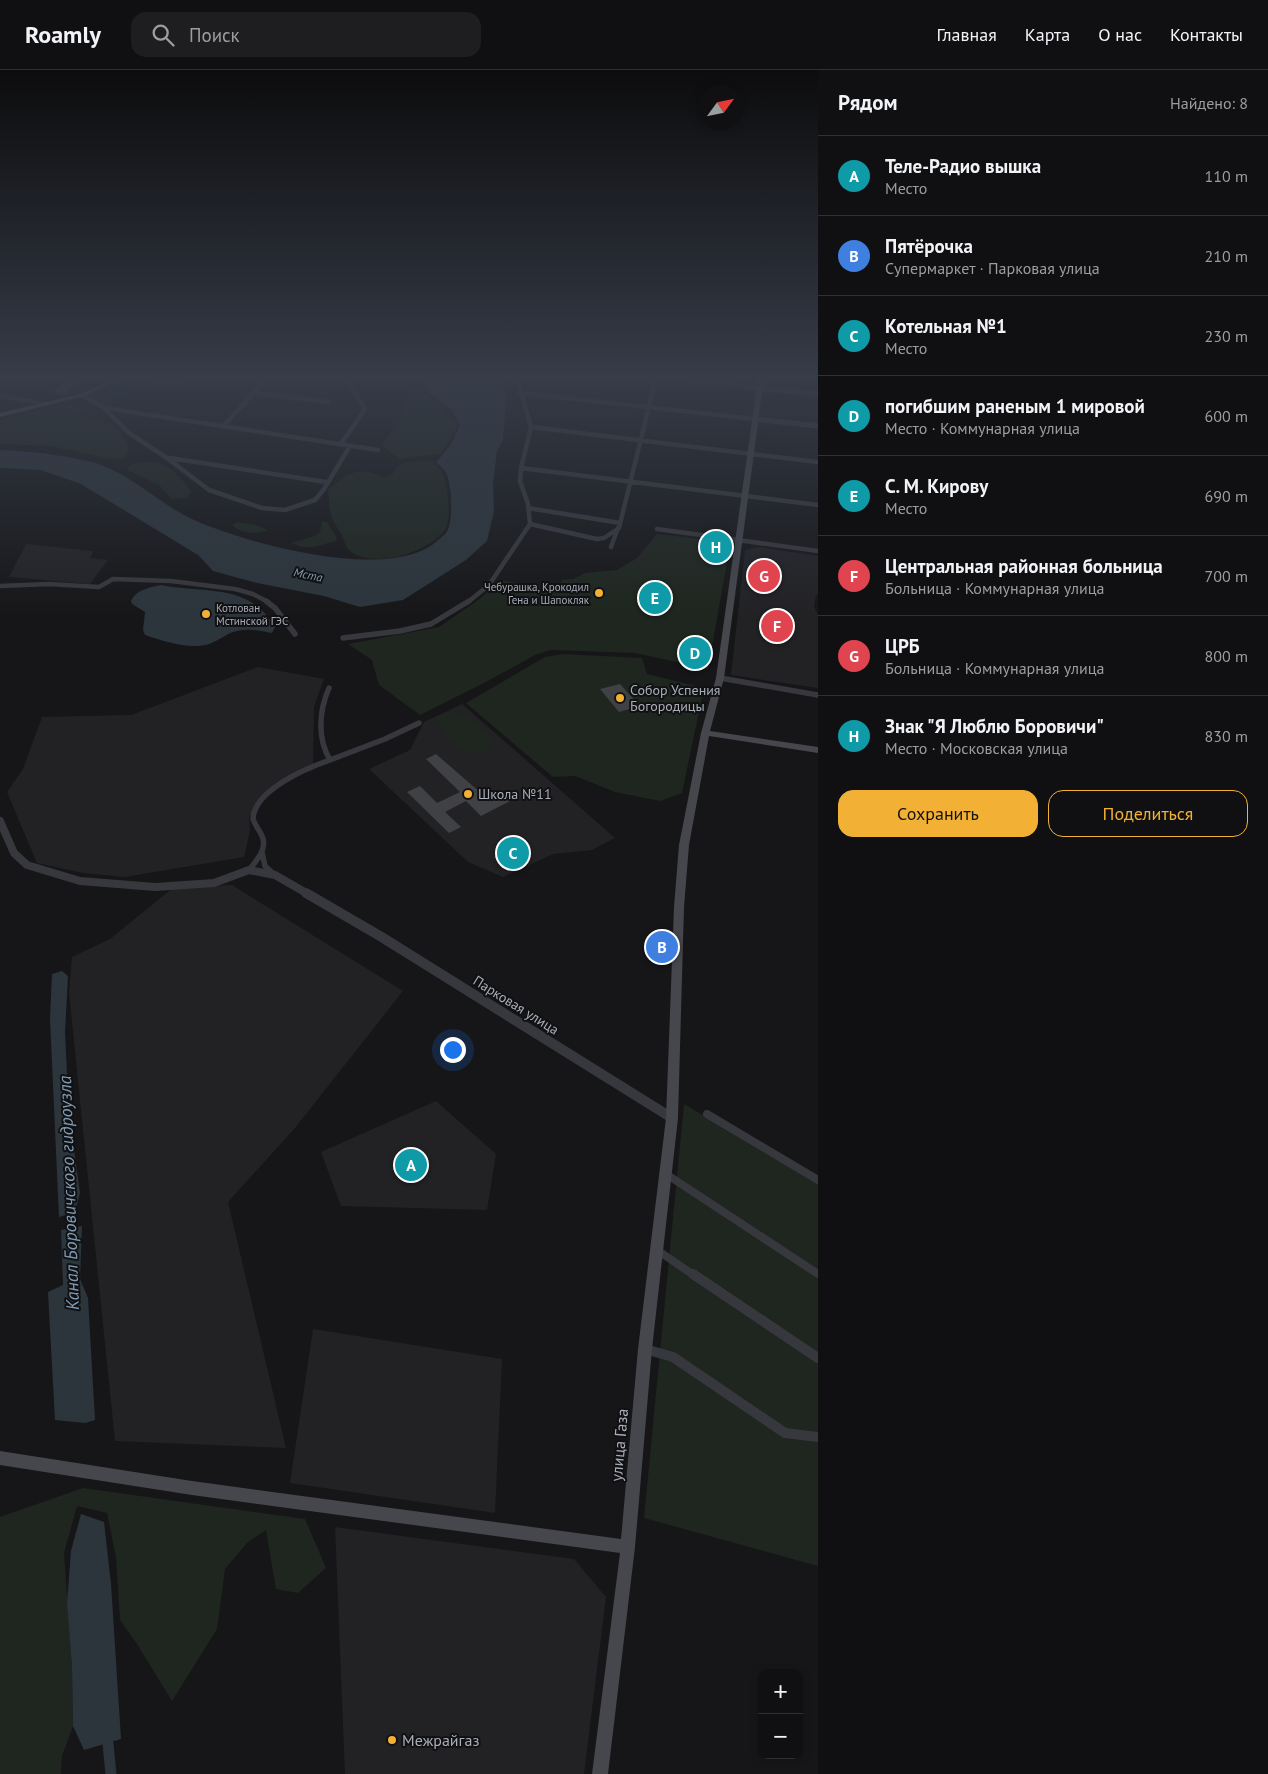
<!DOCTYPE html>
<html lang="ru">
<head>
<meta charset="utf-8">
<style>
	body { margin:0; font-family:"PT Sans",sans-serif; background:#1e1e20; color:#f1f3f6 }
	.controls { position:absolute; right:15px; bottom:15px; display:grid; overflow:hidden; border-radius:10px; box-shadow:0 2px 8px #0003 }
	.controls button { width:45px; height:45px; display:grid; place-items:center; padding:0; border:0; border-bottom:1px solid #303032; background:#101012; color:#f1f3f6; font:25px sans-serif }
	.compass { position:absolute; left:698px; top:15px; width:45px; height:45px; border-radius:50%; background:#101012; box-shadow:0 2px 8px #0003; rotate:57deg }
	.you { position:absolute; left:452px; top:979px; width:18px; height:18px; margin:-12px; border:4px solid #fff; border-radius:50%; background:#1a73e8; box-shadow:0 0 0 8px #1a73e833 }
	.badge { display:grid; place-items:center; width:32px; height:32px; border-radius:50%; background:#f2b134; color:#fff; font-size:16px; font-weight:700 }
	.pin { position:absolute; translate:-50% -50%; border:2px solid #fff; box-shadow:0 1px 5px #0006 }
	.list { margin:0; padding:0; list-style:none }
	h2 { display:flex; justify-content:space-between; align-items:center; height:65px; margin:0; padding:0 20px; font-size:21px }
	h2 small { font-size:16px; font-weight:400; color:#9c9d9f }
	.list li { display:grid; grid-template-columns:32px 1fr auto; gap:15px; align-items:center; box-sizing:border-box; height:80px; padding:0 20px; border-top:1px solid #303032 }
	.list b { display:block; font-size:19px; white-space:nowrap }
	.list p { margin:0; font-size:16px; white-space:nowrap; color:#9c9d9f }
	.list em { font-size:16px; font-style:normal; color:#9c9d9f }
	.actions { display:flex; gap:10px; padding:15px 20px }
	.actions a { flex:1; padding:11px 0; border:1px solid #f2b134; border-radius:15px; text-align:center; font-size:18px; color:#f2b134 }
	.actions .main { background:#f2b134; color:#111 }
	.icon { flex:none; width:28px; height:28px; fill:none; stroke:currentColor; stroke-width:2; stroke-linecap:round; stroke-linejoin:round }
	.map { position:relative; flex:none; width:818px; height:1704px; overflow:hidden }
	header { display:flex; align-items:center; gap:30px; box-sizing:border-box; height:70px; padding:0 25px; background:#101012; border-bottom:1px solid #303032 }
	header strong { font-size:24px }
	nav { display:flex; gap:28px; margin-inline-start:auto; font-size:18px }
	.search { width:350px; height:45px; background:#1e1e20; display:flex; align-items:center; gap:12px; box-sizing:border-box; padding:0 18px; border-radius:15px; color:#9c9d9f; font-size:19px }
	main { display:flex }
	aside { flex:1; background:#101012 }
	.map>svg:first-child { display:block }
</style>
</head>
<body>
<header>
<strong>Roamly</strong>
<div class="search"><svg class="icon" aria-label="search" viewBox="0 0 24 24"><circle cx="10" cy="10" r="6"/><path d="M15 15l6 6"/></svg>Поиск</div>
<nav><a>Главная</a><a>Карта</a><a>О нас</a><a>Контакты</a></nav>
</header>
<main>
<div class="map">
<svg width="818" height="1704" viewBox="0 0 818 1704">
	<rect width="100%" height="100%" fill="#161618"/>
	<path fill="#222225" d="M26,474L92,481L93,482L90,488L108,490L90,514L9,507Z
		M759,477L818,486V525H816L814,537L818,545V618L731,605L745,480Z
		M258,597L324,609L314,637L313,700L278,712L249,747L250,761L244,787L125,807L83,803L37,793L7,722L23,699L42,647L131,645Z
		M462,634L615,768L592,780L553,784L503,807L468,792L369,699L410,680L424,652Z
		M232,815L403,921L295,1058L228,1132L286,1378L115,1371L69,923L72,887L110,869L174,817Z
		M436,1031L496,1084L487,1140L341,1136L321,1082Z
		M313,1259L502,1289L495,1443L290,1413Z
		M335,1457L574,1489L606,1527L584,1704H345Z"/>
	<path fill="#1e261f" d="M124,310L129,313L130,318L123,325L126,327L125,329L116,328L108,335L87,326Z
		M409,318H417L422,321L438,334L445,344L458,353L449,373L440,384L400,389L382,376C385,367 391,364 396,356C403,345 408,332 409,318Z
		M61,335L87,337L77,346C107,352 114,347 129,377L125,388L115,390L52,376L0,374V350Z
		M434,391C437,395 441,400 443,404C448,416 452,450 445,460C428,483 370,501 348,479C344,475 345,470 342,466C329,444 330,445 328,420C346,403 361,395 384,408L393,404C397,388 420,392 434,391Z
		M156,392C173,397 180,408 191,421L187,428L172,429L159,415L127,400C132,389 146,392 156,392Z
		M237,452L256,455L268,460C256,465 242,464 232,455Z
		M322,452H327L337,468L335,471C317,476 310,481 291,473L315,466L320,462Z
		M657,464L718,471L729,481L708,599L635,583L550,580L535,585L486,612L420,645L379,615L372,590L348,574L439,557L481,528L500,510L556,520L562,510L573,509L585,503L617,500L637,488Z
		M562,584L642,588L647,604L704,618L682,723L660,731L615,722L575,706L553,707L466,633L545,587Z
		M450,641C464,641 490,662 494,675C477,698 444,670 436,651L438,647Z
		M684,1034L818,1114V1496L644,1448Z
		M83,1418L305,1449L326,1498L298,1523L276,1519L266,1460L247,1473L225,1499L217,1559L172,1631L137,1574L120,1550L116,1487L107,1443L77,1436L64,1483L72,1597L73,1656L62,1686L61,1704H0V1447Z"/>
	<path fill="#2c353c" d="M421,308H501L506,331L503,370L497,381L493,413L494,441L487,471L466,490L403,530L360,537L324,526L257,513L213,501L198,485L81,414L41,400L0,398V380C30,381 73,386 101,395C134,407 160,434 192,449C244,473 393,514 438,470C442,467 447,463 448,459C453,447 452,415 446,403C444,399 439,395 436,392C448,380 455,369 460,354L451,339L430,323Z
		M161,515C205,524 248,512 275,557L272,563C261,561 249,558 237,561C226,563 218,572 206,575C185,579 164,571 145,565L143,560L145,542L132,534L131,531C137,519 149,518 161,515Z
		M62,901L68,906L65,962L69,1044L80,1123L75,1142L59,1147L50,949L52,904Z
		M82,1156L80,1209L88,1228L95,1350L85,1353L55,1350L48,1222L63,1215L61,1160Z
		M81,1444L104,1452L111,1514L121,1669L84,1680L73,1656L72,1597L67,1533L71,1481Z"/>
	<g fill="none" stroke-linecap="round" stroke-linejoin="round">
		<path stroke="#2c353c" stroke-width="8" d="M69,1135L71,1168"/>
		<path stroke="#2c353c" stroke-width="11" d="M107,1664L111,1704"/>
	</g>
	<path fill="#404145" d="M66,309L80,310L65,325L52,323Z
		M620,614L640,636L619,642L600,619Z
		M436,684L489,730L502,723L510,731L481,746L466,731L445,742L461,757L449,763L407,722L420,716L437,733L460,722L426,689Z
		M524,772L531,778L501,794L494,787Z"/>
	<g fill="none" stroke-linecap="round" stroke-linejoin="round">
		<path stroke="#37383d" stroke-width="4.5" d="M133,308L183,314
			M669,308L760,318
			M255,323L329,332
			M520,323L755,349
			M82,325L103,337L124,341L378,380
			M0,326L47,334
			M103,337L129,363L167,388L209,420L262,438L285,440L315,430L324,419L350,376
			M223,357L267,308
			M531,357L818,392
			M341,374L365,339L346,308
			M170,388L326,412
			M521,398L818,435
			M528,438L620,453
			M530,454L597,469L604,468L619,458L656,308
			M657,459L818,481
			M611,477L618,458
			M0,516L49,514L99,517L113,509L171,511L235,519L253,524L268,532
			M468,532L489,515L530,454L528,434L520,411L521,398L531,357L517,308"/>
		<path stroke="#37383d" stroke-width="5.5" d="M266,531L275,538L295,564
			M343,568L400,561L431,554L469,531
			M720,608L818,625
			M330,690L385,669L419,653
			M262,782L265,796L275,805
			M249,800C257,790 269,777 261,764C258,758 255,755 253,749C254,720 307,698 330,690C317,668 319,641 329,618"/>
		<path stroke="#37383d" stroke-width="8" d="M707,1044L818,1110
			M666,1104L818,1204
			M657,1180L695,1206"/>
		<path stroke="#37383d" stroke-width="10" d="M693,1204L818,1288
			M645,1279L673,1287L785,1363L818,1367"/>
		<path stroke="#37383d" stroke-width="5.5" d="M760,318L818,324
			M755,349L818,356"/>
		<path stroke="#37383d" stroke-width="8" d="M0,751L14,783L27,795L80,811L155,817L214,813L249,800L275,805L308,824"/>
		<path stroke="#37383d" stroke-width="10" d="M306,823L380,866L672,1048"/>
		<path fill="#45474d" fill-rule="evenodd" d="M758,308H764L724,608L710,661L818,677V683L709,666L689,775L684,837L678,1048L652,1279L635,1477L608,1704H592L620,1483L192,1425L0,1395V1381L192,1411L621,1469L638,1279L666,1048L674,837L679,775L701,663L716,608Z"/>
		<path fill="#53555c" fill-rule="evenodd" d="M116,308H125L84,326L0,347V343L80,324Z"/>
	</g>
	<linearGradient id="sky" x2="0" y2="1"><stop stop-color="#0c0c0d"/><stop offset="0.56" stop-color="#363c48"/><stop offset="1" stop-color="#363c48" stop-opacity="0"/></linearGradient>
	<rect width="818" height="547" fill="url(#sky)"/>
	<g fill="#f2b134" stroke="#111113" stroke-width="2">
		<circle cx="599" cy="523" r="5"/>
		<circle cx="206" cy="544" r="5"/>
		<circle cx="620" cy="628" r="5"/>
		<circle cx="468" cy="724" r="5"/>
		<circle cx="392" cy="1670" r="5"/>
	</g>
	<g text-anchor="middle" stroke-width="4" stroke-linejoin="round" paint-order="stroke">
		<g font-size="11" fill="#a8adb8" stroke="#111113" text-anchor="end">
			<text x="589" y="521">Чебурашка, Крокодил<tspan x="589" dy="13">Гена и Шапокляк</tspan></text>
			<text x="216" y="542" text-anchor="start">Котлован<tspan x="216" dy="13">Мстинской ГЭС</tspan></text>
		</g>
		<g font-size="12" font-style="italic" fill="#7f9bb3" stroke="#111113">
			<text transform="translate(308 505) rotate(12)" y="4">Мста</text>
		</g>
		<g font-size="14" fill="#a8adb8" stroke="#111113" text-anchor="start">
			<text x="630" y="625">Собор Успения<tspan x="630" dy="16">Богородицы</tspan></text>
			<text x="478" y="729">Школа №11</text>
		</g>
		<g font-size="14" fill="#a8adb8" stroke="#111113">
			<text transform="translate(516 935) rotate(32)" y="5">Парковая улица</text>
		</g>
		<g font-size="16" fill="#a8adb8" stroke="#111113">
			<text transform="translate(619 1375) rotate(-85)" y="6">улица Газа</text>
		</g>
		<g font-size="16" fill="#a8adb8" stroke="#111113" text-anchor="start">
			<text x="402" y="1676">Межрайгаз</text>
		</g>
		<g font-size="18" font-style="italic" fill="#7f9bb3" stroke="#111113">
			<text transform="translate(69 1123) rotate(-92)" y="6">Канал Боровичского гидроузла</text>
		</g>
	</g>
</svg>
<div class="controls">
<button>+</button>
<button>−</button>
</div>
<svg class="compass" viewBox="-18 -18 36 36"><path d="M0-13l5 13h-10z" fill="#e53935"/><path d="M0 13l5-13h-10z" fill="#9c9d9f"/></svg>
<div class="you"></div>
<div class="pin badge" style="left:411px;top:1095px;background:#0f9aa8">A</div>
<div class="pin badge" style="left:662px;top:877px;background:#3f7fe0">B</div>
<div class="pin badge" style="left:513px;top:783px;background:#0f9aa8">C</div>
<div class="pin badge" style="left:695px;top:583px;background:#0f9aa8">D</div>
<div class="pin badge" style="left:655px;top:528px;background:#0f9aa8">E</div>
<div class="pin badge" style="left:777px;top:556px;background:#e0444e">F</div>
<div class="pin badge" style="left:764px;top:506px;background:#e0444e">G</div>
<div class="pin badge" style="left:716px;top:477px;background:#0f9aa8">H</div>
</div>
<aside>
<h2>Рядом<small>Найдено: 8</small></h2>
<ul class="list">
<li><span class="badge" style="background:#0f9aa8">A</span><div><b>Теле-Радио вышка</b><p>Место</p></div><em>110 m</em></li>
<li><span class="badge" style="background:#3f7fe0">B</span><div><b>Пятёрочка</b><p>Супермаркет · Парковая улица</p></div><em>210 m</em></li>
<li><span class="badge" style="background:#0f9aa8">C</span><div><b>Котельная №1</b><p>Место</p></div><em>230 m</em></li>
<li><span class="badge" style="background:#0f9aa8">D</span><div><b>погибшим раненым 1 мировой</b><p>Место · Коммунарная улица</p></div><em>600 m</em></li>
<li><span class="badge" style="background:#0f9aa8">E</span><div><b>С. М. Кирову</b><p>Место</p></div><em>690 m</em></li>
<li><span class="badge" style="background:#e0444e">F</span><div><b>Центральная районная больница</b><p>Больница · Коммунарная улица</p></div><em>700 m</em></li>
<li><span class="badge" style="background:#e0444e">G</span><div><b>ЦРБ</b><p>Больница · Коммунарная улица</p></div><em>800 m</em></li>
<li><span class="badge" style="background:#0f9aa8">H</span><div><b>Знак &quot;Я Люблю Боровичи&quot;</b><p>Место · Московская улица</p></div><em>830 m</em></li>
</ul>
<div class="actions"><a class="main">Сохранить</a><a>Поделиться</a></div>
</aside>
</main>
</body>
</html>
